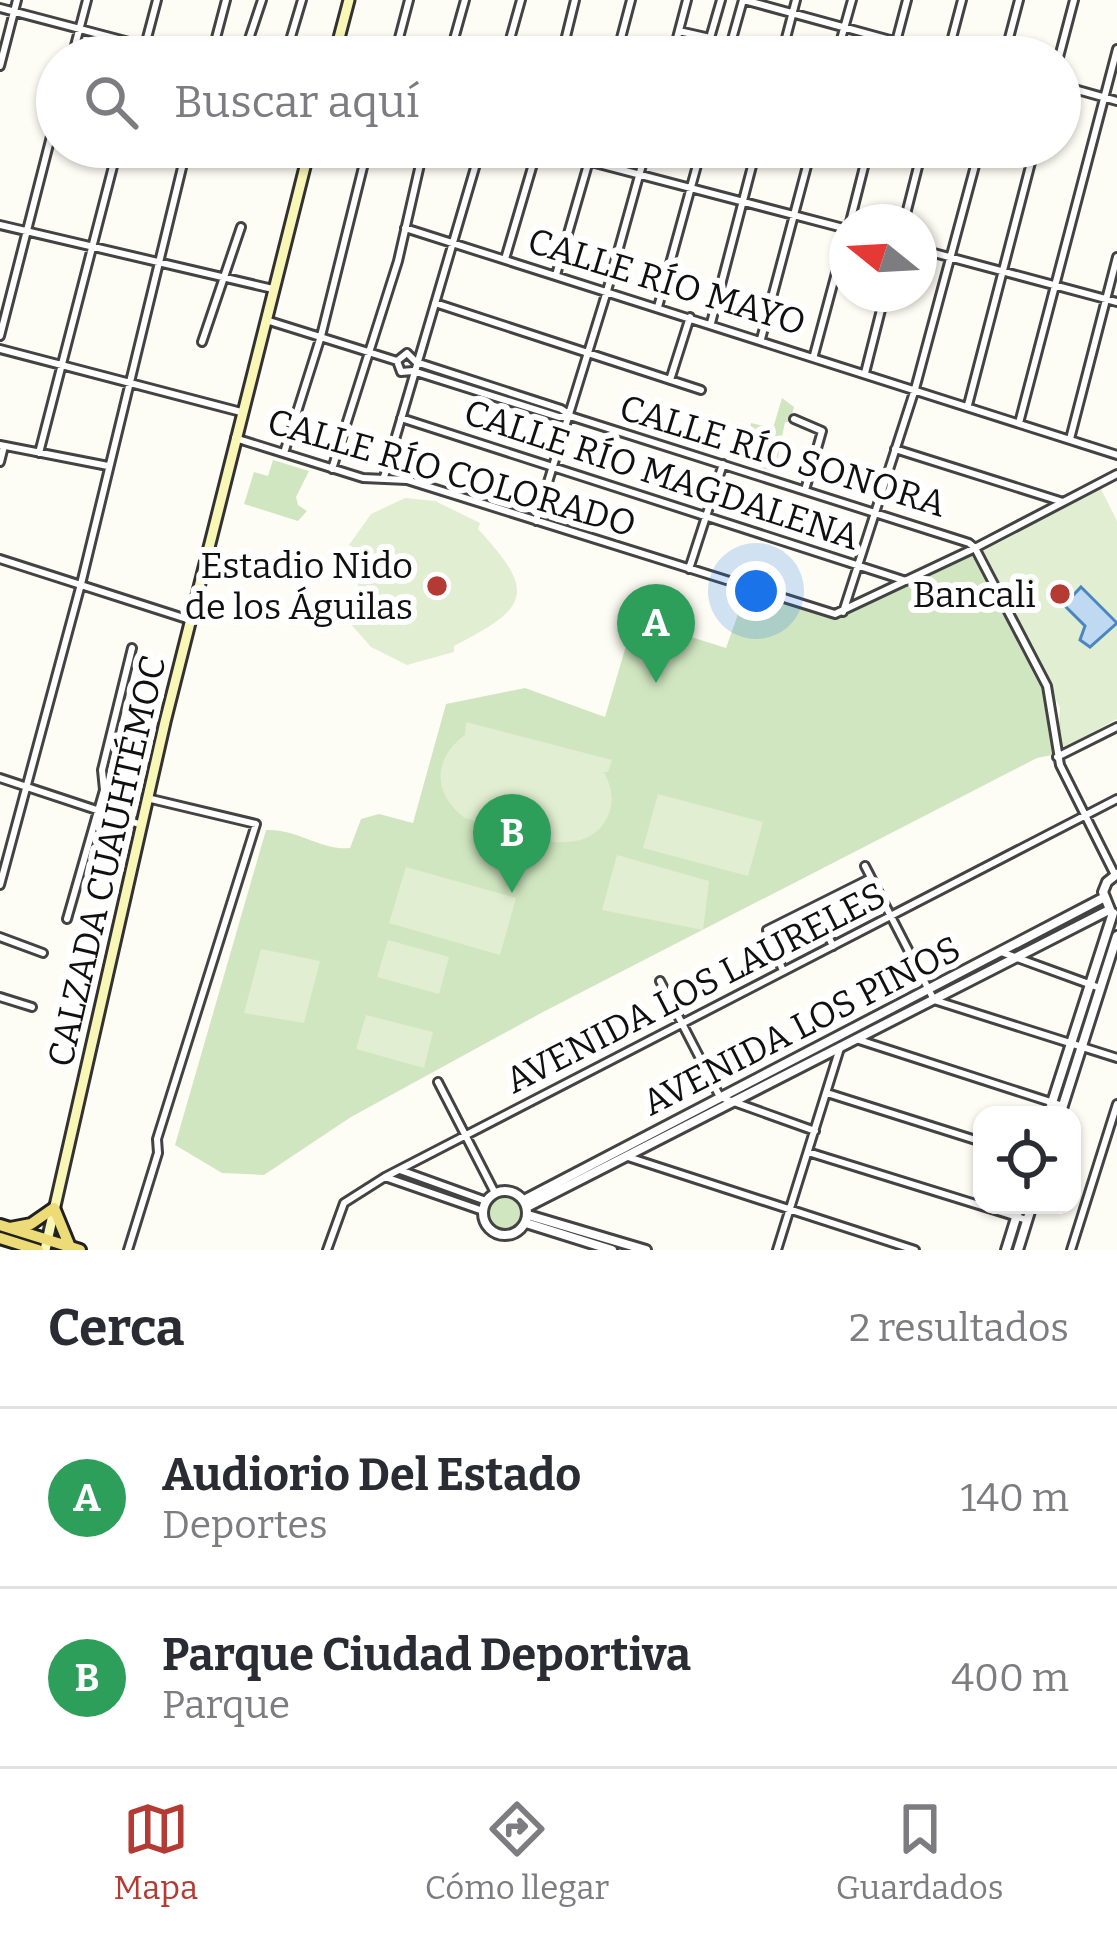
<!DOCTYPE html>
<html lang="es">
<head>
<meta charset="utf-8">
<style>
	body { margin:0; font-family:Bitter,serif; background:#f7f7f7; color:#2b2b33 }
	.controls { position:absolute; right:36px; bottom:36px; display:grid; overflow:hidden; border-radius:24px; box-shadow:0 3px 9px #0004 }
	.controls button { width:108px; height:108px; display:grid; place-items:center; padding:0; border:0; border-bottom:3px solid #e1e1e2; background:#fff; color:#2b2b33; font:60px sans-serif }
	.compass { position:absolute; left:829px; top:204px; width:108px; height:108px; border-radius:50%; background:#fff; box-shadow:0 3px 9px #0004; rotate:288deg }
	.you { position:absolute; left:756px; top:591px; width:42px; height:42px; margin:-30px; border:9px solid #fff; border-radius:50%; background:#1a73e8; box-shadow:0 0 0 18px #1a73e833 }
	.badge { display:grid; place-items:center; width:78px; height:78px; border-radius:50%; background:#b43b34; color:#fff; font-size:39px; font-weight:700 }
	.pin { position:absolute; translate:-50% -99px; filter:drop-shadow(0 3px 6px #0008) }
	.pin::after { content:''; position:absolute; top:63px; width:42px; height:36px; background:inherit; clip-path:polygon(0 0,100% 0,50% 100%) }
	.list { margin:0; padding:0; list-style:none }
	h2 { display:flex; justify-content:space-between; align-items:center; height:156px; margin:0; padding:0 48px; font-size:51px }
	h2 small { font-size:39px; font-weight:400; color:#7c7c81 }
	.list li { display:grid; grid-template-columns:78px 1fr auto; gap:36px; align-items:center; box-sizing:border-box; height:180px; padding:0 48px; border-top:3px solid #e1e1e2 }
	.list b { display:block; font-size:45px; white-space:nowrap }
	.list p { margin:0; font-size:39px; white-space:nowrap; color:#7c7c81 }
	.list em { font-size:39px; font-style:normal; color:#7c7c81 }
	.icon { flex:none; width:66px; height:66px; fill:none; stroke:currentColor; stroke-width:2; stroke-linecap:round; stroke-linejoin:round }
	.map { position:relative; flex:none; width:1117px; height:1250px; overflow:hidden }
	.search { position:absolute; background:#fff; box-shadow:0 3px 9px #0004; left:36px; right:36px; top:36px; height:132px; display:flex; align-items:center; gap:30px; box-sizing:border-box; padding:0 42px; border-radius:66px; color:#7c7c81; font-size:45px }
	.sheet { height:516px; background:#fff }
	nav { display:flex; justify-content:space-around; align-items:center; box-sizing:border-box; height:168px; border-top:3px solid #e1e1e2; background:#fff; font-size:33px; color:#7c7c81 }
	nav a { display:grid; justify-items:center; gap:6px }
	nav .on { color:#b43b34 }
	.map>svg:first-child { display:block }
</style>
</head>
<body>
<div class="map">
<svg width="1117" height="1250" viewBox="0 0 1117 1250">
	<rect width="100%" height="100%" fill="#fefdf5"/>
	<path fill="#d0e6c0" d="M782,398L794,407L790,422H785L775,472L762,468L771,439L749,432L751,423L773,428Z
		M273,460L309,471L296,497L298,505L307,511L298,521L244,504L254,472L268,476Z
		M983,548L1055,696L1059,732L1060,708L1081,737L1062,753L1037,758L543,1012L351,1117L264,1175L222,1173L175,1145L266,830C296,828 322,851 350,848L361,819L379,814L413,823L446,704L525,688L605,717L634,619L726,648L747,589L841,615Z
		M489 1212a19 19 0 1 1 38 0a19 19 0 1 1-38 0Z"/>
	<path fill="#e1eed1" d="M1101,489L1117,521V719L1062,749L1060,708L981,549Z
		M405,498L435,501L480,523L478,529C537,592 529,608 454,646V652L407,665L371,647L348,621L364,612L357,581L365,553L349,545L371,514Z
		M466,722L612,760L608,772H604C612,788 615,802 607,818C582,867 503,828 465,818C432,794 433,758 465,735Z
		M658,794L763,822L748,876L643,848Z
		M617,855L709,881L703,930L602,910Z
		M406,867L516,898L500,955L389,923Z
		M388,940L449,957L439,994L377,977Z
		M261,949L320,961L304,1023L244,1013Z
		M366,1015L433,1032L424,1068L356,1049Z"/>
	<path fill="#bed9f1" stroke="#4b86c1" stroke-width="3" d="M1081,587L1117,623L1090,647L1080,640L1085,626L1064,605Z"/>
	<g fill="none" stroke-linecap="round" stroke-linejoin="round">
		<g stroke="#434343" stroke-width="12">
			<path id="minor" d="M744,0L952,57
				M0,8L186,57
				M679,31L710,38L721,0
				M72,57L87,0
				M142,57L157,0
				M211,57L226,0
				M243,57L262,0
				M285,57L302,0
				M394,57L409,0
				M449,57L465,0
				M505,57L521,0
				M561,57L575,0
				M616,57L631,0
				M672,57L687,0
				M727,57L743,0
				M781,57L796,0
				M836,57L852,0
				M892,57L907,0
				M947,57L962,0
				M1004,57L1019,0
				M1059,57L1074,0
				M0,66L17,0
				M1060,85L1117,101
				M534,147L847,229
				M850,222L869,147
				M904,222L923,147
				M0,225L273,289
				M405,228L1117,455
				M919,249L1117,302
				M505,259L538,147
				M556,275L593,147
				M435,303L701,390
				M658,307L702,147
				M266,320L397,361L401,372L413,371L559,417H573L969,543L975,548L1047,686L1060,765L1115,875
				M711,323L757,147
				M0,336L57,113
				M761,339L812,147
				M202,342L241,227
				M0,349L241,412
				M814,355L847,232
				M397,361L407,353L416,362L561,409L570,415
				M865,373L885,294
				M670,380L690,317
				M968,405L1035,147
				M401,418L906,581
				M794,419L822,431L805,490
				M1019,423L1117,49
				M235,438L363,478L407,480L835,614L975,548L1117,474
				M1070,439L1117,257
				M0,445L108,466
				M895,449L1063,502
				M39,453L118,147
				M284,453L321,336L368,147
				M0,462L4,446
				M332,469L398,261L424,147
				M384,477L481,147
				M536,521L607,291L647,147
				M0,559L190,620
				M689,569L723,464
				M843,612L915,389L980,147
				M1057,757L1117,727
				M0,778L142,825
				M865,866L934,1000L1117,1058
				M0,885L81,584L187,147
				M814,907L833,946
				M67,919L104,790L102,770L132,648
				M0,937L43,953
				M1001,952L1100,988
				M783,971L767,930L871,878
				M660,981L720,1097L815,1131
				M0,997L32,1007
				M856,1039L1063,1106
				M438,1082L495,1193
				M827,1093L982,1142
				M808,1152L1027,1220
				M628,1157L915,1250
				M400,1170L486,1201
				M385,1177L483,1211
				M128,1250L158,1153L157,1139L256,824L147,798
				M327,1250L344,1203L385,1177L1117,799
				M777,1250L840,1048
				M1071,1250L1117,1104"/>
		</g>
		<g stroke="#434343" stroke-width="14">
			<path id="tertiary" d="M1111,912L1103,892L1107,882L1117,874
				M1048,1115L1113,913
				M1060,1115L1117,936
				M483 1213a22 22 0 1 1 44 0a22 22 0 1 1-44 0Z
				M524,1200L1103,898
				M527,1207L1109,910
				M528,1215L646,1250
				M526,1223L612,1250
				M1006,1250L1020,1205
				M1018,1250L1032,1205"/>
		</g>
		<g stroke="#323232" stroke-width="15">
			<path id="secondary" d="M334,57L349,0
				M45,1250L165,722L310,147"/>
		</g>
		<g stroke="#212121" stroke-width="16">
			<path id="primary" d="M0,1225L80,1250
				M10,1228L31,1224L54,1208L70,1247
				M0,1238L38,1250"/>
		</g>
		<use href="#minor" stroke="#fff" stroke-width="6"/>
		<use href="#tertiary" stroke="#fff" stroke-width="8"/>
		<use href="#secondary" stroke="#f8f7b6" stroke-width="9"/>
		<use href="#primary" stroke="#ecdb77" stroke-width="10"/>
	</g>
	<g fill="#b43b34" stroke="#fff" stroke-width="4.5">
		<circle cx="437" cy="586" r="12"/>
		<circle cx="1060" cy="594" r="12"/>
	</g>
	<g text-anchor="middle" stroke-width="12" stroke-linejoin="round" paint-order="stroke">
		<g font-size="36" fill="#101010" stroke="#fff">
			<text transform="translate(667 281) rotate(17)" y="13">CALLE RÍO MAYO</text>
			<text transform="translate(783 455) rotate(17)" y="13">CALLE RÍO SONORA</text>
			<text transform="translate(452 472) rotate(16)" y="13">CALLE RÍO COLORADO</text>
			<text transform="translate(662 474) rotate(18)" y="13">CALLE RÍO MAGDALENA</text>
			<text transform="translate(106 861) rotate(-77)" y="13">CALZADA CUAUHTÉMOC</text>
			<text transform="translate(695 987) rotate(-27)" y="13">AVENIDA LOS LAURELES</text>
			<text transform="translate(801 1025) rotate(-27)" y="13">AVENIDA LOS PINOS</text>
		</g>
		<g font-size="36" fill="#101010" stroke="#fff" text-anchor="end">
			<text x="413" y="578">Estadio Nido<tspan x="413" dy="41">de los Águilas</tspan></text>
			<text x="1036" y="607">Bancali</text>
		</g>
	</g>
</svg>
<div class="controls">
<button><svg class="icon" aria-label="locate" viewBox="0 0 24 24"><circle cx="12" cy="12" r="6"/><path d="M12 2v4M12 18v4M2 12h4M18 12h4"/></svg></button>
</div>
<svg class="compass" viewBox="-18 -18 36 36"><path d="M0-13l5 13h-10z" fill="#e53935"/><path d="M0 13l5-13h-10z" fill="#7c7c81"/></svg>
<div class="you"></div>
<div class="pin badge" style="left:656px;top:683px;background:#2e9e5b">A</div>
<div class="pin badge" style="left:512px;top:893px;background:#2e9e5b">B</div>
<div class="search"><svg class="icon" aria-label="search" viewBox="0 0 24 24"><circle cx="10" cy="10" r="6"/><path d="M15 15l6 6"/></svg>Buscar aquí</div>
</div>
<section class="sheet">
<h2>Cerca<small>2 resultados</small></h2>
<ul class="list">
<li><span class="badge" style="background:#2e9e5b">A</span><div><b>Audiorio Del Estado</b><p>Deportes</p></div><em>140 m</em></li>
<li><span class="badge" style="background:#2e9e5b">B</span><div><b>Parque Ciudad Deportiva</b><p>Parque</p></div><em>400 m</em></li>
</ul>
</section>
<nav>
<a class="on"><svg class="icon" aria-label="map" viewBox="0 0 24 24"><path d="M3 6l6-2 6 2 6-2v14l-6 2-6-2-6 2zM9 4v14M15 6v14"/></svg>Mapa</a>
<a><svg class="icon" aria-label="directions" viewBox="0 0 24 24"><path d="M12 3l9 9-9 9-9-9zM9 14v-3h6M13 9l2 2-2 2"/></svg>Cómo llegar</a>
<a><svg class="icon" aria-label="saved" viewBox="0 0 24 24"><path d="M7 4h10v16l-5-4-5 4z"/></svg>Guardados</a>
</nav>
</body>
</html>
